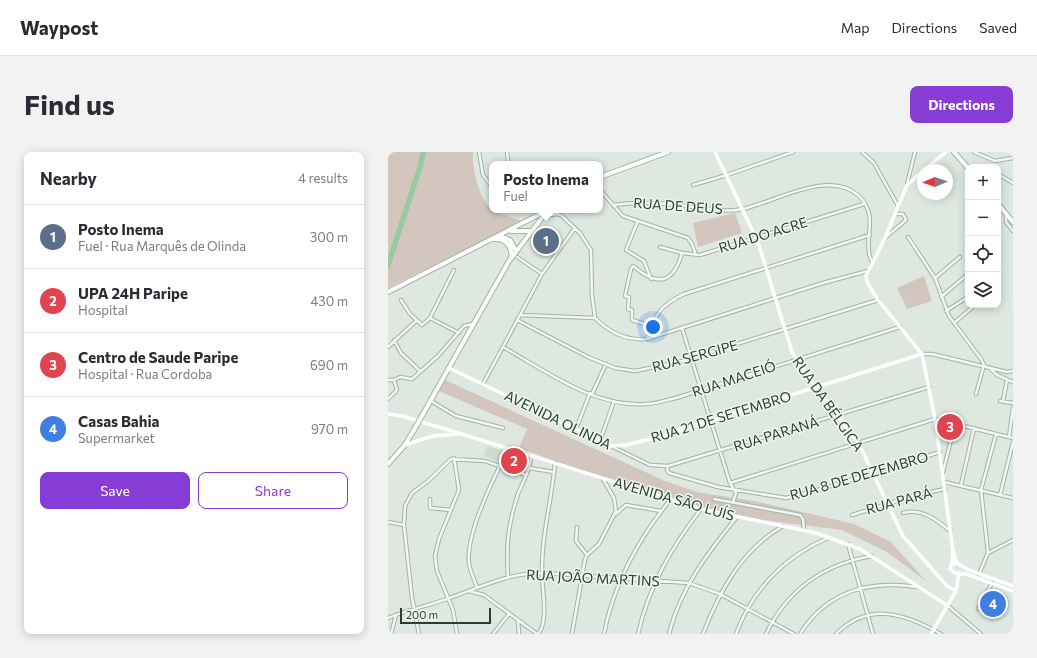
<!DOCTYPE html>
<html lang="en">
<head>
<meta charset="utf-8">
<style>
	body { margin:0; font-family:Commissioner,sans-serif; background:#f2f2f3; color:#2b2b33 }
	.controls { position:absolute; right:12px; top:12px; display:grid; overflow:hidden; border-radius:8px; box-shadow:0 2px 10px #0003 }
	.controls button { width:36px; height:36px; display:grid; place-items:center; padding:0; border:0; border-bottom:1px solid #e1e1e2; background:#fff; color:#2b2b33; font:20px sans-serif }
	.compass { position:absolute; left:529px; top:12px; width:36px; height:36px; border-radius:50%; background:#fff; box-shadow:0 2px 10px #0003; rotate:268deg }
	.scale { position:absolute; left:12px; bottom:10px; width:91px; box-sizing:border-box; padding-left:4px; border:2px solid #26402d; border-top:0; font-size:11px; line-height:14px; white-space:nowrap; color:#26402d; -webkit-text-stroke:3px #eef6ef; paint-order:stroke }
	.you { position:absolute; left:265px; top:175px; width:14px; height:14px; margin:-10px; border:3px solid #fff; border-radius:50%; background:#1a73e8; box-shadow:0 0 0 6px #1a73e833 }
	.badge { display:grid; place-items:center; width:26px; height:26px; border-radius:50%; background:#863cd5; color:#fff; font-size:13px; font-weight:700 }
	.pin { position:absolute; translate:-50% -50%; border:2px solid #fff; box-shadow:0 1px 4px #0006 }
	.popup { position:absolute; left:101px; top:9px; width:114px; height:52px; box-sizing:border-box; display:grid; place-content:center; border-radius:8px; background:#fff; filter:drop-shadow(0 1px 3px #0005); font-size:13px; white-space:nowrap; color:#7c7c81 }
	.popup b { font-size:15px; color:#2b2b33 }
	.popup::after { content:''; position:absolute; left:50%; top:100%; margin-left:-8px; border:8px solid transparent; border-top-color:#fff }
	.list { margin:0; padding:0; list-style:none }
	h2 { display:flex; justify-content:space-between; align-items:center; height:52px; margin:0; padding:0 16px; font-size:17px }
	h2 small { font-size:13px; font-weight:400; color:#7c7c81 }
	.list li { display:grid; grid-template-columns:26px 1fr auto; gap:12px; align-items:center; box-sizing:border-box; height:64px; padding:0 16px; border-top:1px solid #e1e1e2 }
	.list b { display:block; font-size:15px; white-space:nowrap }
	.list p { margin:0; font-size:13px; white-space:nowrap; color:#7c7c81 }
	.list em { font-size:13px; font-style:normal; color:#7c7c81 }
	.actions { display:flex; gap:8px; padding:12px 16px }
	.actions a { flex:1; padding:9px 0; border:1px solid #863cd5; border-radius:8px; text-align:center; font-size:14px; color:#863cd5 }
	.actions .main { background:#863cd5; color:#fff }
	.icon { flex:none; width:22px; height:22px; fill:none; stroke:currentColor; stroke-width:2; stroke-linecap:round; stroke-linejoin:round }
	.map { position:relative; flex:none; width:625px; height:482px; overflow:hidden; border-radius:8px }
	header { display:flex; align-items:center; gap:24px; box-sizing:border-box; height:56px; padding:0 20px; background:#fff; border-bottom:1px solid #e1e1e2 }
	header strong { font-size:19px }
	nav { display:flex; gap:22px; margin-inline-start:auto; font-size:14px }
	.intro { display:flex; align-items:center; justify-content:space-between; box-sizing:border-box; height:96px; padding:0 24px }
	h1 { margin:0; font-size:28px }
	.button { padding:10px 18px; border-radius:8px; background:#863cd5; color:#fff; font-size:14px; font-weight:700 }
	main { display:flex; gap:24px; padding:0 24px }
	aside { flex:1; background:#fff; border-radius:8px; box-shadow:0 2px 10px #0003 }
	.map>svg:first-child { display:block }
</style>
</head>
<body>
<header>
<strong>Waypost</strong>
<nav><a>Map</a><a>Directions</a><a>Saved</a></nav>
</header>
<div class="intro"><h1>Find us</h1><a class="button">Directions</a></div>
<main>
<aside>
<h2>Nearby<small>4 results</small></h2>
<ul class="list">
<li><span class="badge" style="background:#5c6f8a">1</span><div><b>Posto Inema</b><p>Fuel · Rua Marquês de Olinda</p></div><em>300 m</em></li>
<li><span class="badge" style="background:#e0444e">2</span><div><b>UPA 24H Paripe</b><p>Hospital</p></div><em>430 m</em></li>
<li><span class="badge" style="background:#e0444e">3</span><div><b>Centro de Saude Paripe</b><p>Hospital · Rua Cordoba</p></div><em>690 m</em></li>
<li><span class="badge" style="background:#3f7fe0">4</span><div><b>Casas Bahia</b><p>Supermarket</p></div><em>970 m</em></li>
</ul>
<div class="actions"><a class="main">Save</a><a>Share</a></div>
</aside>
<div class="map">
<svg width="625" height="482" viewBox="0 0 625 482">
	<rect width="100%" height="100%" fill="#dee8e1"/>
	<path fill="#ccdbcf" d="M99,294L142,307L137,321L96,304Z"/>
	<path fill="#d3c6bf" d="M0,0H85C83,14 92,51 105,58C114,63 125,66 135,69L0,136Z
		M347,61L354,81L310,95L305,71Z
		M536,124L544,149L519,157L509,136Z
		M57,228L277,329L309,340L371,350L466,372L503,390L538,429L499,400L454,378L349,365L314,357L214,326L131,296L139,277L51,239Z"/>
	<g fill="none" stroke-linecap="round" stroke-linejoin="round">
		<path stroke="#97cb9f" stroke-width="5.5" d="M0,113L32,15L35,0"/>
		<g stroke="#a3b2a7" stroke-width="4.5">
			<path id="street" d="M91,0L95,23L104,35
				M119,0L120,8L123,12
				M474,0L486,11L510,54
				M586,0L607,9L625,6
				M610,22L625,31
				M519,32L527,0
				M305,33L339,23L405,0
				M212,38L235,64L300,86L304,92L308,103
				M226,53C256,48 286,53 316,56C329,58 342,60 355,57C387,50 442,16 471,44C493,66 473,88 484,110
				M162,63L170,62L174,64L192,81L203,98L204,143L207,166
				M618,63V70L625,79
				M250,69L238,98L256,109L263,127
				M498,85L518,68L515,62H508
				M520,85L547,126L561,164L593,207L596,213L588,242
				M272,95L294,101L312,103L476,52
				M129,105L154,122
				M547,126L572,105
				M553,145L580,122
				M13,148L22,162L34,173L42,166L71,181
				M558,159L580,145
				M132,163L207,166C221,180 239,189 259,187L435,131L480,119
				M42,166L66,118
				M129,168L200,205L227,216L247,219L291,210L490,148
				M566,171L587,153
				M263,174L244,168V158L240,157L241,145L237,144L243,117L245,114C269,134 285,133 294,101
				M294,176L342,331L348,341L345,350
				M259,187C266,163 273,153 296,142L482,83
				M6,188L13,201L32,219
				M0,195L28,169
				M115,195C158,219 207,256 258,252C268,252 278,248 288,246L512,175
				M534,202H544L619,220L625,219
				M601,215L609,223L625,230
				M0,228H6
				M6,228L12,225L24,227L50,204L76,174L85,172
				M95,232L154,122L187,76
				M204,242L218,212
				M0,247L9,238L6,228
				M43,249L68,264L115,276
				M612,249L625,251
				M615,249L619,228
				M188,277L202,241
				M621,285L625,256
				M212,289L226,249
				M225,295L262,313L280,314L541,235
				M66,306L71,338L51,387L47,404L49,419L65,458L69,482
				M280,314L279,318L281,321L330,335L398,346L430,338L552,300
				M141,316L166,320
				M555,320L567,272
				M556,330L625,346
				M342,331L547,267L625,286
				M573,333L586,276
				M612,343L625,290
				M42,347V356L63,358
				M326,347L412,363L415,367L416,378
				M515,361C534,356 549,368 562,379
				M228,362L238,353L273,359
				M464,363L528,343L557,337
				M0,370L16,373
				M189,375L188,389L199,403
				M460,392L485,482
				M600,401L625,388
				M591,422L600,401L593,338L608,282
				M120,425C118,392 120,373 130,342C135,329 143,317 143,304
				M89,435C86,427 82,419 81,411C78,384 100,338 112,314
				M81,439L96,443L149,482
				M560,454L593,482
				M590,457L604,431
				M0,466C19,458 39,454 59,447C91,436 119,421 154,421L301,431L332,442L406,482
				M130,469L131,482
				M3,482L8,463
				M31,482L24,446L16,373L17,354L24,341L39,330L63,307L97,309L138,323
				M105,482L121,462
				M150,482C161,470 154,437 154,422C153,384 164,348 167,311
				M184,482L197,407L199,403L211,392L228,359L226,346L215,327
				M216,482C225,433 251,386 282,348
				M250,482C261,434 283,396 313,357
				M281,482C292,437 320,400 349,365
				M315,482C331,440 354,397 395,374
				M348,482C364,438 397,404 440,386
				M378,482C399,438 436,412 484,404
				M412,482C439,439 480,428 529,435
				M448,482C481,449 518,462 553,482"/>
		</g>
		<g stroke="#9db5a2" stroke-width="6">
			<path id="primary" d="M566,0L580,16
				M212,25L280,0
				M610,52L625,70
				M123,79H142
				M112,84L122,88L128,99
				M106,87C118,86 125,95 123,107
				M0,140L160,58
				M35,262L121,109L160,58
				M0,312L16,294L26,278"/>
		</g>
		<use href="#street" stroke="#f1f7f3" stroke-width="2.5"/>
		<path stroke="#fff" stroke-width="3.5" d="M327,0L370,90L404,200L420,224L471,292L515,384L559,434L568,439
			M536,18L558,0
			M535,19L519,33L497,86L478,124L479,130L490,148L534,202L547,267L565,399L569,411
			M61,216L223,294L238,293L263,287L534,202
			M0,262L14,264L77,283L313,357L428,381L472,397L560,454
			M17,293L45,284L71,282
			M564,412L565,400
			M625,434L581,418L569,411L563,413L562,417L567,421L578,422L625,439
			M543,482L568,439L571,421"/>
		<use href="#primary" stroke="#fff" stroke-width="4"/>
		<g stroke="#9db5a2" stroke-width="6" stroke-linecap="butt">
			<path id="primary-bridge" d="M26,278L35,262"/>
		</g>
		<use href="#primary-bridge" stroke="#fff" stroke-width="4"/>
	</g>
	<g text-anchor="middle" stroke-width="3" stroke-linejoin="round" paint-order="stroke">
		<g font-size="14" fill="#26402d" stroke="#eef6ef">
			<text transform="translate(290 54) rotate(4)" y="5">RUA DE DEUS</text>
			<text transform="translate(375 83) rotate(-17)" y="5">RUA DO ACRE</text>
			<text transform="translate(307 204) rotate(-15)" y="5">RUA SERGIPE</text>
			<text transform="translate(346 227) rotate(-18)" y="5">RUA MACEIÓ</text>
			<text transform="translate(440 252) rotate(55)" y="5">RUA DA BÉLGICA</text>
			<text transform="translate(333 265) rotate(-17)" y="5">RUA 21 DE SETEMBRO</text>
			<text transform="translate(170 268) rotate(26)" y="5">AVENIDA OLINDA</text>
			<text transform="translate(388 282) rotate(-17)" y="5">RUA PARANÁ</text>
			<text transform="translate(471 324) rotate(-16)" y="5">RUA 8 DE DEZEMBRO</text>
			<text transform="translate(286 347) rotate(16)" y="5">AVENIDA SÃO LUÍS</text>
			<text transform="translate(511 349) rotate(-15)" y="5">RUA PARÁ</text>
			<text transform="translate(205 426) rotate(3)" y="5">RUA JOÃO MARTINS</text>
		</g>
	</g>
</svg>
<div class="controls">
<button>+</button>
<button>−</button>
<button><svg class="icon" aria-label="locate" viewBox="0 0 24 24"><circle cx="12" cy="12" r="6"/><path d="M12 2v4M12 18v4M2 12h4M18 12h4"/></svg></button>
<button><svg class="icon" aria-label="layers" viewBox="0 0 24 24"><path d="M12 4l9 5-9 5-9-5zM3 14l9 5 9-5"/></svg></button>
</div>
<svg class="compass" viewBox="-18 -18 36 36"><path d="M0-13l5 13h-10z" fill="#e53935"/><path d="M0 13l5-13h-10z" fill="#7c7c81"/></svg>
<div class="scale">200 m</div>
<div class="you"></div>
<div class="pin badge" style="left:158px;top:89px;background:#5c6f8a">1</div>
<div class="popup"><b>Posto Inema</b>Fuel</div>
<div class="pin badge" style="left:126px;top:309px;background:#e0444e">2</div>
<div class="pin badge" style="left:562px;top:275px;background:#e0444e">3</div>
<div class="pin badge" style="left:605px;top:452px;background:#3f7fe0">4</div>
</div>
</main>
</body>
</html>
